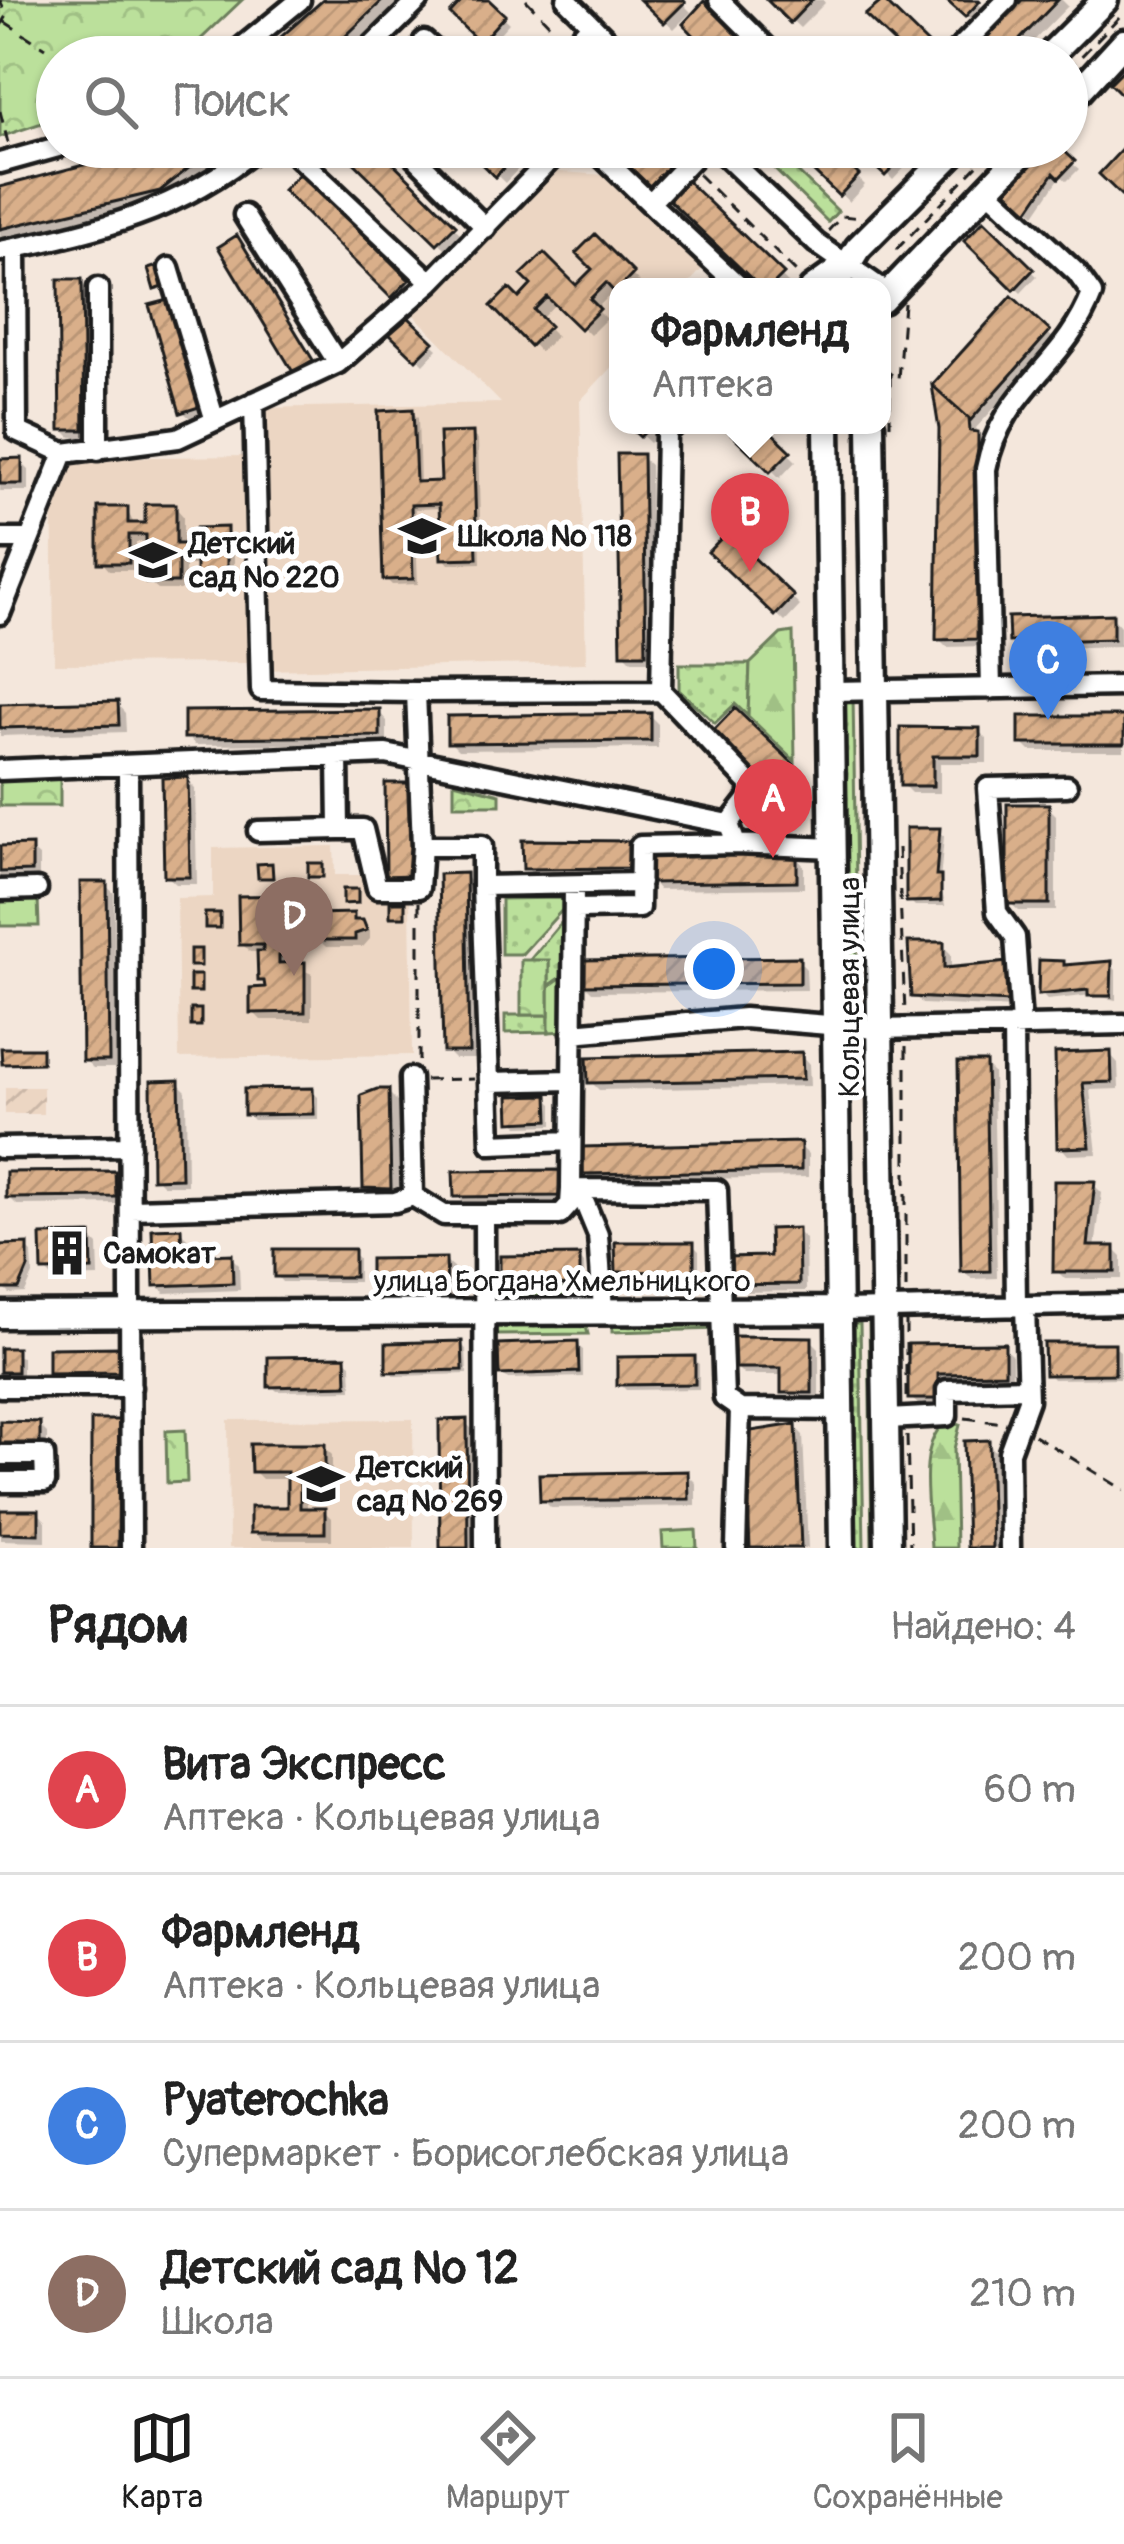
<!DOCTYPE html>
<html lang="ru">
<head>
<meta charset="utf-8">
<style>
	body { margin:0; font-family:Pangolin,sans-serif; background:#f6f6f6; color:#222 }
	.you { position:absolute; left:714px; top:969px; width:42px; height:42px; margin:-30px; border:9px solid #fff; border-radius:50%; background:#1a73e8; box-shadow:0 0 0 18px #1a73e833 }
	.badge { display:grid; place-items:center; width:78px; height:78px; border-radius:50%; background:#1c1c1c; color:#fff; font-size:39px; font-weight:700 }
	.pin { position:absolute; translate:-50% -99px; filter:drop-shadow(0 3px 6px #0008) }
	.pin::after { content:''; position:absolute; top:63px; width:42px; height:36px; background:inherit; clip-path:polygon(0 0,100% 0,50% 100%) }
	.popup { position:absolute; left:609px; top:278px; width:282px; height:156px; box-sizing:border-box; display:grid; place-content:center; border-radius:24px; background:#fff; filter:drop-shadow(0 3px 9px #0005); font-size:39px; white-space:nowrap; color:#767676 }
	.popup b { font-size:45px; color:#222 }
	.popup::after { content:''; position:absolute; left:50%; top:100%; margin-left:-24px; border:24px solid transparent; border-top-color:#fff }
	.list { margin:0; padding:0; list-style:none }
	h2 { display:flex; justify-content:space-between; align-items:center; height:156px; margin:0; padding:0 48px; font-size:51px }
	h2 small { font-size:39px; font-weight:400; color:#767676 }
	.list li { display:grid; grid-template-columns:78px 1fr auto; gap:36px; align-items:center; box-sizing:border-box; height:168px; padding:0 48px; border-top:3px solid #e0e0e0 }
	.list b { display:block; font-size:45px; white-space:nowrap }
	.list p { margin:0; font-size:39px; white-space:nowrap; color:#767676 }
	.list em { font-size:39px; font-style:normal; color:#767676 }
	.icon { flex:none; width:66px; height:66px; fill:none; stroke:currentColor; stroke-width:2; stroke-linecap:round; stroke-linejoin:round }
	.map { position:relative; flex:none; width:1124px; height:1548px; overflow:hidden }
	.search { position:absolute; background:#fff; box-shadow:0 3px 9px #0004; left:36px; right:36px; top:36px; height:132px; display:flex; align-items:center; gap:30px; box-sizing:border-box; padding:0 42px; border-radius:66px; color:#767676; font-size:45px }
	.sheet { height:828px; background:#fff }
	nav { display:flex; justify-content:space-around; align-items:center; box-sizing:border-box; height:168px; border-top:3px solid #e0e0e0; background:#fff; font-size:33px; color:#767676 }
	nav a { display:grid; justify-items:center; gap:6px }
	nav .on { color:#1c1c1c }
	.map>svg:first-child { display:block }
</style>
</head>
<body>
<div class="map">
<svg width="1124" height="1548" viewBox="0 0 1124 1548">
	<defs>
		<pattern id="industrial-furrows" width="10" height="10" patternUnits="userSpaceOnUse" patternTransform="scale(3)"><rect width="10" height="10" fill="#ecd6c3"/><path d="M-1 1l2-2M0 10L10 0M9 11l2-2" fill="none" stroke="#cab7a7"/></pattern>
		<pattern id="grass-dots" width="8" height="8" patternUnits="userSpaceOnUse" patternTransform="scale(3)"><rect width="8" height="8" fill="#bbe09b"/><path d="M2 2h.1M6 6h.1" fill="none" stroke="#a0c085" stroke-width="1.8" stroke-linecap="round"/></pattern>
		<pattern id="forest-firs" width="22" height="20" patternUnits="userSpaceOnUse" patternTransform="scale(3)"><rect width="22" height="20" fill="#bbe09b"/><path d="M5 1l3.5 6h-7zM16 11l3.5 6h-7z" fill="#a0c085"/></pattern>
		<pattern id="park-crowns" width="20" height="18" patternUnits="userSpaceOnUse" patternTransform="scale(3)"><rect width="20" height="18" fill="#bbe09b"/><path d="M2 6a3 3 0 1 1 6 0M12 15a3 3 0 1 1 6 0" fill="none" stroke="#a0c085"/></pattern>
		<pattern id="building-hatch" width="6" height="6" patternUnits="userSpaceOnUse" patternTransform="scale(3)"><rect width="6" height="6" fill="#d9af8a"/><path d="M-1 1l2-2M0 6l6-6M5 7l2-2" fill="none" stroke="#ba9676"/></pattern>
	</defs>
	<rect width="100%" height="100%" fill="#f4e7dc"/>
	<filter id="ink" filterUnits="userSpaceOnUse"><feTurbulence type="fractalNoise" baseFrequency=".00833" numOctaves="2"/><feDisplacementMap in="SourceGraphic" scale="24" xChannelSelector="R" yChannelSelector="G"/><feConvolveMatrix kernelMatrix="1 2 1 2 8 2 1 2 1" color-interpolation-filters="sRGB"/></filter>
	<g filter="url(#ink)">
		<path fill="#ecd6c3" d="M546,171L606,175L704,267L685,287H618V360L580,401L586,663L264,670L259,408L501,403L411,312Z
			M253,456L255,663L54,664L52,458Z
			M334,846L335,875H368V897H410L412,1055L179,1058L177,898L213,897V848Z
			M413,1419L414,1548H229L228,1420Z"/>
		<path fill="url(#industrial-furrows)" d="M5,1087H43V1114H5Z"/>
		<path fill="url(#grass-dots)" stroke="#6c7e5c" stroke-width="3" d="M762,147H772L838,211L828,222L757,152Z
			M679,664H750L748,716L735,704L715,723L679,690Z
			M853,695L858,1015L846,1008L842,701Z
			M861,695L867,698L866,1016Z
			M564,898V908L522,954H501V899Z
			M565,918L566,974L549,986V961L530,960Z
			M505,1015H549V1032L505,1033Z
			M591,1289L587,1300L491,1301L490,1290Z
			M717,1318L720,1329L612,1332V1323Z
			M869,1322H879L882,1548H872Z
			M585,1323L588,1334L494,1335L498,1324Z
			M849,1323H860L864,1548H853Z"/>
		<path fill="url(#forest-firs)" stroke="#6c7e5c" stroke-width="3" d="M793,632L795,761L748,716L750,664L781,634Z
			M566,974L567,1031L549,1032V986Z
			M948,1421L960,1425L954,1449L956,1548H931C930,1514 914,1441 948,1421Z"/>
		<path fill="url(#park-crowns)" stroke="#6c7e5c" stroke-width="3" d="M0,0H242L182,57H57V118L0,137Z
			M0,774H60V806H0Z
			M454,782L500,794V805H454Z
			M521,960H549V1015H521Z
			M185,1430L187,1482L167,1483L166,1431Z
			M696,1530L697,1548H663L662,1532Z"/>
		<path fill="#bbe09b" stroke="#6c7e5c" stroke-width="3" d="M38,898L39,926H0V899Z"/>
		<path fill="#0003" d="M326,0H426L406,2L350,57H261Z
			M467,0H485L509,23L488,46L454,14Z
			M644,0H679L691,12L674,29Z
			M771,0H823L825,3L800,28Z
			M951,0H975L984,9L972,21Z
			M1026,0H1062L1068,6L1018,57H971Z
			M157,147H240L173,203L0,244V189Z
			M342,147H373L462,235L447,250Z
			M468,147H499L520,167L505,183Z
			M792,147H827L865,185L849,202Z
			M887,147H924L893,180L874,161Z
			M1051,147L1079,169L1067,181L1061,176L1035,214L1010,189Z
			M301,176L414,290L401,304L287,190Z
			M683,182L789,284L787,287H764Z
			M984,224L1037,276L1021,293L968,241Z
			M236,239L319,369L304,378L296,370Z
			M595,239L640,283L618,287L596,309L606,319L590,335L557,302L540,320L556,336L540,352L495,306L576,289L596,269Z
			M81,282L89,290L91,437H71L63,429Z
			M1012,300L1056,341L976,428L985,443L984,646L947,647L939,639L942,429L935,386Z
			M153,307L209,414L191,419L182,411Z
			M407,320L438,349L424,364L394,334Z
			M412,412L418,418L420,485L444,484L472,435L478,440L481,563L449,564L444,558L442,508L415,509L418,584L392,585L386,579Z
			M631,425H668L650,443Z
			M726,425H760L796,461L780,478Z
			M641,457L650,465L653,661H632L624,653Z
			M20,461L29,470V491H0V462Z
			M175,507L183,516V547H199L226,530L234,539V590H207L199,582V565H185V590H158L149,582V542H136V570H109L101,561L127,510L135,526H148Z
			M727,536L800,606L785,622L712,552Z
			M1112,617L1120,626V646L1020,649L1012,641Z
			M117,704L125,713L126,732L0,736V707Z
			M379,712L387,721V743L195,745L187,736Z
			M735,713L807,782L788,803L715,733Z
			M650,716L658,724V748L458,750L450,742Z
			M1124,719V751H1030L1022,743Z
			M903,730L979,731L987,739V763H940V793H911L903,785Z
			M187,780L195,788L197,884H176L167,876Z
			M408,786L414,792L415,880H395L389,874Z
			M1048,807L1056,815V911H1019L1010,903Z
			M938,831L944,836L940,881L945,906H915L909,900Z
			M631,844L640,875L534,876L526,867Z
			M0,849H30L39,857V879H0Z
			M796,857L804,866V888L659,890L651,881Z
			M465,876L473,885L476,1059H454L446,1051Z
			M105,885L114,893L116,1068H93L85,1060Z
			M293,898L301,907L302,924L353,916L370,931V939L363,947H326L317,938L304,941L294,934V966L312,974V1020H261L253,1012L271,990L261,980L260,952H250L242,944Z
			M942,945L951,954V971L1008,965L1016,1008L922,1004L914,995Z
			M798,960L806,969L807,990L592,992L584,984Z
			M1111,964L1116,970V1000L1092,995L1047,1000L1041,994Z
			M1110,1054L1118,1063L1119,1089L1090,1090L1097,1154L1068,1155L1060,1146L1058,1056Z
			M801,1055L809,1064L810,1086L599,1090L591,1082Z
			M985,1065L993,1073L997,1278L972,1279L964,1271Z
			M178,1083L186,1091L187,1185H163L155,1177Z
			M312,1091L318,1097V1119L253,1120L247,1114Z
			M388,1092L407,1111L409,1207L385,1206L366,1186Z
			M547,1098L553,1104V1125L519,1126L513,1120Z
			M799,1145L808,1154V1177L594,1181L586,1173Z
			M559,1173L568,1181V1203L465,1204L457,1196Z
			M114,1174L122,1182L123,1204L17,1205L9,1197Z
			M1093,1184L1102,1193L1095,1249H1114L1122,1257V1279H1065L1056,1270Z
			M180,1231L188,1239L189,1259L231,1257L239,1265L240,1290L165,1293L157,1285Z
			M797,1231L805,1239L806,1291L736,1292L727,1284L773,1258Z
			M90,1237L98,1245L99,1277L53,1278L45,1270Z
			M693,1245L699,1251V1276H624L619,1271Z
			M26,1247L32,1253L33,1275L25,1293L10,1294L4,1288Z
			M352,1252L358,1258V1282H282L277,1276Z
			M579,1258L584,1264L585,1289L509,1290L503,1284Z
			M445,1261L454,1269V1299H381L373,1291Z
			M811,1340L819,1348V1400H792L784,1391V1375H744L736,1367Z
			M461,1344L466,1349L467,1374L395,1376L389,1371Z
			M577,1345L583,1350V1377L508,1379L502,1373Z
			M1003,1346L1012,1355V1380L945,1381V1406H920L911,1398V1347Z
			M1114,1346L1120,1351V1378L1053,1379L1048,1373Z
			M119,1350L125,1356V1377H56L51,1372Z
			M0,1351L22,1357V1377H0Z
			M345,1359L351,1364L352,1390L277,1391L271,1385Z
			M693,1359L699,1364V1389L626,1390L620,1384Z
			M465,1422L474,1431V1548H443Z
			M118,1423L126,1431L125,1548H94Z
			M0,1424L39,1425L47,1433V1452H0Z
			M795,1427L803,1435L808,1548H753L765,1428Z
			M988,1443L996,1452L999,1548H970Z
			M324,1447L332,1455V1479H307V1511H324L332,1519V1540H262L253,1532L290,1510V1479H262L254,1471Z
			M687,1474L696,1483V1506L551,1508L543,1500Z
			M0,1513H38L46,1521V1541L0,1540Z"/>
		<path fill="url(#building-hatch)" stroke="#1c1c1c" stroke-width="3" d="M323,0H383L324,57H258Z
			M463,0H489L505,15L480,43L450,14Z
			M640,0H683L685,2L664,23Z
			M767,0H812L790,23Z
			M883,0L933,49L925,57H909L865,15Z
			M946,0H979L980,1L965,17Z
			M1022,0H1058L1003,57H967Z
			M704,1L755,53L751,57H715L683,24Z
			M1124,69V97L1110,83Z
			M152,147H215L160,191L0,229V187Z
			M338,147H377L456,225L437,244Z
			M464,147H503L514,157L495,177Z
			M605,147H646L668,168L648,189Z
			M788,147H831L859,175L839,196Z
			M883,147H913L885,176L869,161Z
			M1047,147H1060L1075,161L1059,178L1054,173L1028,211L1005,189Z
			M1124,147V193L1122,196L1099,174Z
			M301,172L409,280L391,298L283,190Z
			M683,177L784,274L771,287H760L665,196Z
			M984,220L1034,269L1014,290L964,241Z
			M595,234L634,273L615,293L606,283L590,299L600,309L580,329L547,297L534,310L550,326L530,346L491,306L509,288L519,298L531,285L521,275L544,253L576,285L592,269L576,253Z
			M237,235L313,360L293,372L218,247Z
			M161,265L167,286L154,290L148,269Z
			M58,279H82L84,430H60Z
			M1012,296L1050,331L971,420L932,385Z
			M172,299L202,406L180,413L149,305Z
			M407,316L434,342L416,360L389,334Z
			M932,385L969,419L970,431L978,432L977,639L936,640L939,429Z
			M413,409L416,482L441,481L439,433L473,432L477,558L441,559L439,504L411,505L413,579L383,580L378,411Z
			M627,425H652L640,437Z
			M722,425H764L791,451L770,472Z
			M617,454H643L646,654H621Z
			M22,458V484H0V459Z
			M145,504H176V544H196V528L227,527V583H196V558H178V583H146V535H129V563H98V507H128V523H145Z
			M727,532L794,596L775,616L708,552Z
			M1113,614V639L1009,642L1008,617Z
			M118,701L119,725L0,728V704Z
			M735,708L802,772L778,797L711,733Z
			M380,709V736L184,738V711Z
			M651,713V741L447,743V716Z
			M1019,716H1124V744H1019Z
			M900,727L980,728V756H933V786H900Z
			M188,777L190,877H164L162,778Z
			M385,783H409L411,875L386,876Z
			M1007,804H1049V904H1007Z
			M906,828H940L936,876H941V901L906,902Z
			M522,840L632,841L633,868L523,869Z
			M32,845V871L0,872V846Z
			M797,854V881L648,883L647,856Z
			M272,863L273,878H258L257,864Z
			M308,863H323V877H308Z
			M466,873L469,1052H443L439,874Z
			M80,882H107L109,1061H82Z
			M343,889H358V903L343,904Z
			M294,895L295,921L313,920V914L354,913V920H363L367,930L355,934V940H314V930L293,934L287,929V956H279V963L305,962V1012L250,1013V988L265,987L264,981H258L257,951H263V945H239L238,896Z
			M390,902H405V917H390Z
			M205,913H220V928H205Z
			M908,942H944V968L1009,962V1002L911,997Z
			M190,949H201V966H190Z
			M800,957V983L581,985V960Z
			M1039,960L1064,961V965L1112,961L1111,996H1088V990L1038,995Z
			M190,975H201V992H190Z
			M191,1009H201V1026H191Z
			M1,1048H42V1063L2,1064Z
			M1111,1051L1112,1082L1083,1083L1090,1147L1057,1148L1055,1053Z
			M802,1052L803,1079L588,1083L587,1057Z
			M958,1062H986L990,1271L961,1272Z
			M179,1080L181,1178L152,1179L151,1081Z
			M313,1088L314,1114L244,1115V1089Z
			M377,1089H389L391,1189L363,1188L361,1095Z
			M548,1095L549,1120L510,1122L509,1096Z
			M801,1142V1170L583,1174L582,1147Z
			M560,1170L561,1196L454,1197L453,1171Z
			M115,1171L116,1197L6,1198V1172Z
			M1054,1181H1095L1088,1246H1115V1272H1053Z
			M181,1228L182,1256L232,1254L233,1283L154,1286L152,1229Z
			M798,1228L799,1284L724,1285V1257L770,1256L769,1229Z
			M91,1234L92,1270L42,1271L41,1235Z
			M615,1242H694V1271L616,1272Z
			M28,1244V1268L19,1289H1L0,1245Z
			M274,1249H354V1277H274Z
			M580,1255V1285L500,1286V1256Z
			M446,1258L447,1292H370V1259Z
			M733,1336L812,1337V1393H781V1368H733Z
			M462,1341L463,1370L386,1372V1343Z
			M578,1341L579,1372L499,1375L498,1344Z
			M1005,1343V1373L938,1374V1399H908V1344Z
			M1044,1343H1115V1374L1045,1375Z
			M121,1347V1372L48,1373V1348Z
			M0,1348H17V1372H0Z
			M346,1356L347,1385L268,1387V1357Z
			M695,1356V1384L617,1385V1357Z
			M467,1419L468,1548H440L439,1420Z
			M91,1420H119L118,1548H91Z
			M0,1421L40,1422V1445H0Z
			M796,1424L801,1548H750L745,1432Z
			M989,1440L992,1548H967L964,1441Z
			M250,1444H325V1472H300V1508H325V1533H250V1507H287V1472H251Z
			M688,1471L689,1499L540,1501L539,1474Z
			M0,1510H39V1534L0,1533Z"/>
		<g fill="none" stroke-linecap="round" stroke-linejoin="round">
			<g stroke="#1c1c1c" stroke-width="27">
				<path id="minor" d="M567,0L624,57
					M719,0L776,57
					M424,41L442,57
					M230,57L300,0
					M361,57L419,0
					M561,57L591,25
					M951,57L1007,0
					M405,147L486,228
					M592,147L650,203L703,147
					M716,147L816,243L879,287
					M299,158L431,282
					M0,163L58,147
					M988,190L1077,273L1092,294C1065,366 1001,389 986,469L991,689
					M650,203L740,287
					M244,215L338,363
					M16,248L17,431L64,453
					M0,251C96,232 181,211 258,147
					M169,268L215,421
					M810,287L845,262
					M98,288V450
					M254,402L261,690L416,692L422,846H482V886
					M674,425L666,433L661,691L750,784V797L729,824
					M0,539H29
					M0,614L64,453L178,438L338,363L431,282L551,159L538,147
					M832,691L1124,686
					M416,692L661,691
					M338,756L339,829H363L377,888H419L422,846
					M128,768L131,1548
					M0,770L386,754L729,824L736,844L835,848
					M258,831L339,829
					M574,885L571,1189L717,1190L724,1398L740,1409L843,1410
					M0,890L37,889
					M575,909L639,908L640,846L736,844
					M1021,1024L1015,937L997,912L988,788L1067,786
					M1013,1025L1016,1306
					M572,1033L744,1018L877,1029L1124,1024
					M410,1078L413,1196L444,1215H484L485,1548
					M489,1082L482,886L640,883
					M571,1141L491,1144L489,1082L571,1080
					M0,1148L130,1146
					M579,1189L598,1235L603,1310
					M131,1209L395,1202L413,1196
					M484,1215H560L570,1204L571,1189
					M841,1310L1124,1304
					M0,1387H131
					M887,1419L947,1416V1390L1027,1388
					M0,1455H44L45,1482H0
					M736,1548L740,1409
					M1010,1548L1009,1452L1028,1400L1025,1306"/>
			</g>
			<g stroke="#1c1c1c" stroke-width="33">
				<path id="major" d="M1048,57L1105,0
					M1067,104L1124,42
					M834,287L858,248L959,147
					M882,300L1028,147
					M827,425L842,1548
					M871,425L888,1548
					M0,1315L841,1310"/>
			</g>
			<path stroke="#1c1c1c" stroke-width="3" stroke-dasharray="12 9" stroke-linecap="butt" d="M526,0L558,33
				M5,22L45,48
				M0,27L7,16L0,0
				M1067,71L1124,12
				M0,111L8,143
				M564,165H585
				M698,174L801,277
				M828,231L842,216L860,218
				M896,250L995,147
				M882,368L898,379L904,303
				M890,374V425
				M898,848L905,1012
				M419,902V1066
				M906,1046V1294
				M425,1080L474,1079
				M906,1322V1402
				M965,1418L1003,1423
				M1034,1435L1124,1490
				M907,1436L910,1548"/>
			<use href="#minor" stroke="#fff" stroke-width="18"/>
			<use href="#major" stroke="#fff" stroke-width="24"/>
		</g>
	</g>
	<defs>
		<g id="school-bare" transform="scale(3.6)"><path d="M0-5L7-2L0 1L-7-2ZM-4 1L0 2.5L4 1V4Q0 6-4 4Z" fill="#1c1c1c" stroke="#fff" stroke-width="2.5" paint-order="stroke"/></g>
		<g id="building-bare" transform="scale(3.6)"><path d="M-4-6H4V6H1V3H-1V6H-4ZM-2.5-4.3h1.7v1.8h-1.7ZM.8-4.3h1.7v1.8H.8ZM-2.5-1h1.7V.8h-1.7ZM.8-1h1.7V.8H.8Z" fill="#1c1c1c" stroke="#fff" stroke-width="2.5" paint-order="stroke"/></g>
	</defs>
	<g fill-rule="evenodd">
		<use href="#school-bare" x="422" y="536"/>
		<use href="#school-bare" x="153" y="560"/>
		<use href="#building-bare" x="67" y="1253"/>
		<use href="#school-bare" x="321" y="1484"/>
	</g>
	<g text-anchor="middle" stroke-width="10" stroke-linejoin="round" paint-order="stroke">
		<g font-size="30" font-weight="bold" fill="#1c1c1c" stroke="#fff" text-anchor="start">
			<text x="458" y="546">Школа № 118</text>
			<text x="189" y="553">Детский<tspan x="189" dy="34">сад № 220</tspan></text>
			<text x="103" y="1263">Самокат</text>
			<text x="357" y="1477">Детский<tspan x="357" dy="34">сад № 269</tspan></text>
		</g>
		<g font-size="30" fill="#1c1c1c" stroke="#fff">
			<text transform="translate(849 987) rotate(-90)" y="10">Кольцевая улица</text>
			<text x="562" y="1291">улица Богдана Хмельницкого</text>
		</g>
	</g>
</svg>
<div class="you"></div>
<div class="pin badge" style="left:773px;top:858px;background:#e0444e">A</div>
<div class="pin badge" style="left:750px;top:572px;background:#e0444e">B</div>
<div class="popup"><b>Фармленд</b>Аптека</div>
<div class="pin badge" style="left:1048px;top:720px;background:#3f7fe0">C</div>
<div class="pin badge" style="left:294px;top:976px;background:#8d6e63">D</div>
<div class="search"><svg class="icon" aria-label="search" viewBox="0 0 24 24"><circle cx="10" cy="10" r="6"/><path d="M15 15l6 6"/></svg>Поиск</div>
</div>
<section class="sheet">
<h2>Рядом<small>Найдено: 4</small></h2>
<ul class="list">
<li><span class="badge" style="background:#e0444e">A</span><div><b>Вита Экспресс</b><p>Аптека · Кольцевая улица</p></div><em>60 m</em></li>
<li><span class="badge" style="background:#e0444e">B</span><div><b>Фармленд</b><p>Аптека · Кольцевая улица</p></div><em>200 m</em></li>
<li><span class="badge" style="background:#3f7fe0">C</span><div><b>Pyaterochka</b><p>Супермаркет · Борисоглебская улица</p></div><em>200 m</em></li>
<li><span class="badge" style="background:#8d6e63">D</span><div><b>Детский сад № 12</b><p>Школа</p></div><em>210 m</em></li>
</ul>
</section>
<nav>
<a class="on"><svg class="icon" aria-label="map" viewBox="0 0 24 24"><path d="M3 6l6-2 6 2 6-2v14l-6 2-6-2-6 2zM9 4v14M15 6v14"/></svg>Карта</a>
<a><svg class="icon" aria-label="directions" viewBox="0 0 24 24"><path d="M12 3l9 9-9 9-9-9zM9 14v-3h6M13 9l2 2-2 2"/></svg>Маршрут</a>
<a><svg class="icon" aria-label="saved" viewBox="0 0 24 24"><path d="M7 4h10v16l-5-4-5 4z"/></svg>Сохранённые</a>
</nav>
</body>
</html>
